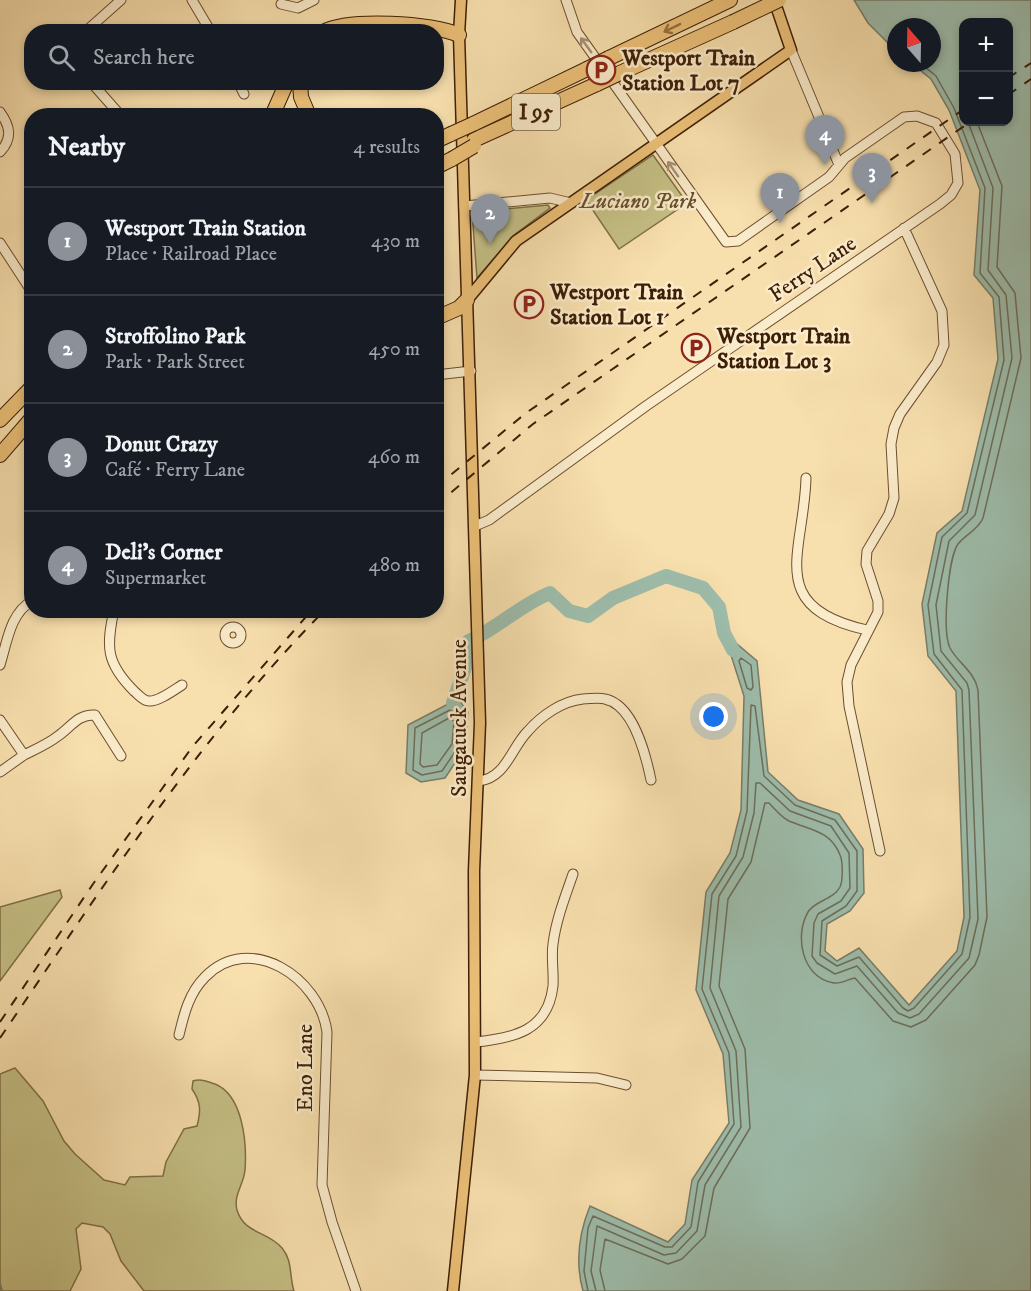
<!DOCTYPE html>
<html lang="en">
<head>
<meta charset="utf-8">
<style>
	body { margin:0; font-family:"IM FELL DW Pica",serif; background:#242831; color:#f1f3f6 }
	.controls { position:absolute; right:18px; top:18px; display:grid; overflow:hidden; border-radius:12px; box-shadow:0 3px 9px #0003 }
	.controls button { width:54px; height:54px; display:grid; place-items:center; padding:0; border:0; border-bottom:2px solid #363941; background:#171b24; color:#f1f3f6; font:30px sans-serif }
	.compass { position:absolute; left:887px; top:18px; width:54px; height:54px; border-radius:50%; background:#171b24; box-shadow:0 3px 9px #0003; rotate:340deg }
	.you { position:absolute; left:714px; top:717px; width:21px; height:21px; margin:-15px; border:4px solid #fff; border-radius:50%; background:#1a73e8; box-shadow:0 0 0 9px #1a73e833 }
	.badge { display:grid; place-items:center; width:39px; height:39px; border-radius:50%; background:#8c9099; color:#fff; font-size:20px; font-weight:700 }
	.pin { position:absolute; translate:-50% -50px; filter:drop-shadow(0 2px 3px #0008) }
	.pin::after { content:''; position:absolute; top:32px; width:21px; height:18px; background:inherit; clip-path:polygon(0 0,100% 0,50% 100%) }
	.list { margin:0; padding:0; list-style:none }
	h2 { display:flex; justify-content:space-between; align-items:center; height:78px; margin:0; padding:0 24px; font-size:26px }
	h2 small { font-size:20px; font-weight:400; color:#9ea1a6 }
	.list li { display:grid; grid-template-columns:39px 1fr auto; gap:18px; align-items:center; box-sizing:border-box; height:108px; padding:0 24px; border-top:2px solid #363941 }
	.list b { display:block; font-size:22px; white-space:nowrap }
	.list p { margin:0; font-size:20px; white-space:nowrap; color:#9ea1a6 }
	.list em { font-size:20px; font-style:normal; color:#9ea1a6 }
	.icon { flex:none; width:33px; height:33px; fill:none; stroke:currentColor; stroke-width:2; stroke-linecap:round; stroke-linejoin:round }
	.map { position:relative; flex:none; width:1031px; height:1291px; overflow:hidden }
	.search { position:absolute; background:#171b24; box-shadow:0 3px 9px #0003; left:24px; top:24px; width:420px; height:66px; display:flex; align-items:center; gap:15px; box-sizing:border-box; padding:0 21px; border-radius:24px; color:#9ea1a6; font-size:22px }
	.panel { position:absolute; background:#171b24; box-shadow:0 3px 9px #0003; left:24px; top:108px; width:420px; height:510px; border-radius:24px }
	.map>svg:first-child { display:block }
</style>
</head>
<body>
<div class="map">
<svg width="1031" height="1291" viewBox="0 0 1031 1291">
	<rect width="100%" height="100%" fill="#f8e0ae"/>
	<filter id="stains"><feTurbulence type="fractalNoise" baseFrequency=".00333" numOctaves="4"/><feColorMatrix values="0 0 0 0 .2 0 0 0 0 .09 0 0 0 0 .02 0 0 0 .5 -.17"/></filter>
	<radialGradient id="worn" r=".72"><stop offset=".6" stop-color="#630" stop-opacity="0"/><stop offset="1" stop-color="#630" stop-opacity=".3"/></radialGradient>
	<path fill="#c5c085" stroke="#816f46" stroke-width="1.5" d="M653,155L687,203L619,249L586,200Z
		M548,205L550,208L514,235L477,278L472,212Z
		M60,890L62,897L0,981V907Z
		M15,1068L43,1101L64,1141L75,1154L104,1180L125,1185L130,1177L163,1176L166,1162L184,1129L197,1126C201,1111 201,1102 192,1089L193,1081C201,1078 208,1082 215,1084C243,1095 247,1143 245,1170C244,1184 233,1195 237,1210C244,1234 268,1231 282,1248C293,1261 289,1276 294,1291H144L121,1261L110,1234L103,1227L82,1223L76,1229L81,1269L70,1291H0V1074Z"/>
	<path fill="#9dbdac" stroke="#777d6a" stroke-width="1.5" fill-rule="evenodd" d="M854,0H1031V1291H583C575,1262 579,1233 590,1206L668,1242L685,1224L692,1180L729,1123L723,1054L696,990L706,892L730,853L741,810L744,696L724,633L757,661L768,772L798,800L839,814L863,849L864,893L850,911L827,924L825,951L837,961L859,948L909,1005L957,951L964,917L956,691L928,656L922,604L937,533L962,511L998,359L993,298L974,275L980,190L949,110L931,79L911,63H932V27H896V51L868,23ZM964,22H1008V122H964Z
		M460,701L468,712L465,748L445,778L421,782L406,773L408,725L448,704Z"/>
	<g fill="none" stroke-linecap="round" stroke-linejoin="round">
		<path stroke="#6d6e59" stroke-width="1.5" d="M741,658L751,665L753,687L751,690L747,688L739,661Z
			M458,709L462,715L459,746L442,771L422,775L413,770L415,728L450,710Z
			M449,718L454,721L452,744L437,765L423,767L420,764L422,733Z
			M588,1291L584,1271L588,1228L593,1216L665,1247H672L691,1227L698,1182L734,1124L729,1053L702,989L712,894L736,856L747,811L751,705L755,706L764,776L795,805L835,820L857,851V891L846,906L822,921L820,955L837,966L859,957L903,1008L908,1011L914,1008L962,954L970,917L962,690L934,654L928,605L942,537L967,513L1004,360L999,297L980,273L985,188L954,108L936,76L920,63
			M596,1291L591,1271L597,1226L664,1255L676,1253L697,1231L705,1185L741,1127L736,1051L710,988L719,896L743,857L754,813L756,783H760L790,811L831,826L849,853L850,888L841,901L818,914L814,923L812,956L817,963L835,974L857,966L898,1013L910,1018L919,1014L969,958L978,919L969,690L967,683L941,651L936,605L949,541L975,515L1012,358L1006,295L988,270L993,188L968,122
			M605,1291L600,1270L605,1239L668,1264L682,1259L705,1236L714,1188L750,1128L745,1049L719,986L728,899L751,862L765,803H769C775,809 781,817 789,821C810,830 831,831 840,855C843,861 843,881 840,887C833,900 816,900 808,912C794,936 802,978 834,983C842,984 848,979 855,978L893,1021L911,1027L926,1020L975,965L979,955L987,917L978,690C975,672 958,663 950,648C942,632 948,558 958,544C966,534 978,530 983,518L1021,358L1015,293L997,267L1002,186L977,122"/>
		<path stroke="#777d6a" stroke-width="2" d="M0,1284L2,1291"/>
		<path stroke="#9dbdac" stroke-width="14" d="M453,703L468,658L469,641C498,628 520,605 550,593L569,611L588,616L613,598L666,576L703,588L719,607L724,633L733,650"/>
		<g stroke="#6c4e30" stroke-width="11">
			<path id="minor" d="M192,0L211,32
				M281,4L298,8L314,0
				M85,32L121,0
				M791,50L839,165
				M91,82L121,116
				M238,82L244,94
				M0,112C10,126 13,138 0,152
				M464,206L550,198L571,203
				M0,243L32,292
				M436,375L471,371
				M806,478C804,553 764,607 867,630
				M475,526L489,520L646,406L940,204L951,195L958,183L955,154L936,123L917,116L904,117L845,158L829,177L738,241L726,242L577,32L566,0
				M114,610C106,647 106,663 134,691C138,694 143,701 149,701C158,702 174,690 182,685
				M225 635a8 8 0 1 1 16 0a8 8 0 1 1-16 0Z
				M0,665C7,643 10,613 32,601
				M0,720L24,755L0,772
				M24,755C36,749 48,744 58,736C71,727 78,714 95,715L121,756
				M479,781C506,778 511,748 528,731C541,716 562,701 583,699C590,699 598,697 605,699C634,705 646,756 651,780
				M880,851L849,706L847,682L851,665L878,612V601L866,564L867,551L889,514L894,498L891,444L894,428L900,414L937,362L944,345L942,311L904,228
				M179,1035C184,1014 189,993 205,977C250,931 320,978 327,1032L322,1185L332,1222L356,1291
				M476,1042C514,1038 548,1031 553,986C554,972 551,958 553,944C556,920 565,897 573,874
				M475,1075L597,1078L626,1085"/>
		</g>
		<g stroke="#3d1e06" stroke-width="13">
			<path id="major" d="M467,300L516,241L791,50L774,0
				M453,1291L475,1075L474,871L480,723L459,35L461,0"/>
		</g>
		<g stroke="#3d1e06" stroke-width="16">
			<path id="highway" d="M323,32C349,18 433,23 459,35
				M609,58L730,0
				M620,73L733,22
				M300,82L301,97L309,116
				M272,116L287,82
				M473,124L587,69
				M474,140L597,84
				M436,141L451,134
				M436,167L452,159
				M436,318L459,308L467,300
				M0,420L32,387
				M0,455L32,418"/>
		</g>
		<use href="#minor" stroke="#faebca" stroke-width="9"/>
		<use href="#major" stroke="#ecc077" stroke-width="10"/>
		<use href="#highway" stroke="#ecc077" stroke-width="14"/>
		<path stroke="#3d1e06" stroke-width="2" stroke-dasharray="10 10" stroke-linecap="butt" d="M1008,78L1031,63
			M1008,95L1031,79
			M436,487L526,413L964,109
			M436,505L533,424L970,122
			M0,1022L93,884L193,746L312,610
			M0,1038C101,890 198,738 325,610"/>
		<g stroke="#3d1e06" stroke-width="16" stroke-linecap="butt">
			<path id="highway-bridge" d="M733,22L779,0
				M587,69L609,58
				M597,84L620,73
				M451,134L473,124
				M452,159L474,146"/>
		</g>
		<use href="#highway-bridge" stroke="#ecc077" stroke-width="14"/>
	</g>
	<defs><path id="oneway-shaft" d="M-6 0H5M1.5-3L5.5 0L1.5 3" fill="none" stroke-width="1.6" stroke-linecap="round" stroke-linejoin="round" transform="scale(1.5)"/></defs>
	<use stroke="#946f3e" href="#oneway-shaft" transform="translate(672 28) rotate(154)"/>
	<g stroke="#a58f72">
		<use href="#oneway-shaft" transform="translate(586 45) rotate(-126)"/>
		<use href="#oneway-shaft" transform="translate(673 169) rotate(-125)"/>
	</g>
	<defs>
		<g id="parking-ring" transform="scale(1.5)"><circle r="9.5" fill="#faebca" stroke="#8f2418" stroke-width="1.5"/><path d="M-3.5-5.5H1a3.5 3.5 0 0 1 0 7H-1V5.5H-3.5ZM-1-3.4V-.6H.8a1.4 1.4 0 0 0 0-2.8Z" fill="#8f2418"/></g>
	</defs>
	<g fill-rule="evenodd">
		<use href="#parking-ring" x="601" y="70"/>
		<use href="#parking-ring" x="529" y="304"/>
		<use href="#parking-ring" x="696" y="348"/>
	</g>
	<g text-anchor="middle" stroke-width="5" stroke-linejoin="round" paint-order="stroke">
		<rect fill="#faebca" stroke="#765c41" stroke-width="1.5" x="512" y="94" width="48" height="36" rx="4.5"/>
		<g font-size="21" font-weight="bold" fill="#3d1e06">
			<text x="536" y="119">I 95</text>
		</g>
		<g font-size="22" font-weight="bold" fill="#3d1e06" stroke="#faebca" text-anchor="start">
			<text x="622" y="65">Westport Train<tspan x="622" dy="25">Station Lot 7</tspan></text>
			<text x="550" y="299">Westport Train<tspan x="550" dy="25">Station Lot 1</tspan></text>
			<text x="717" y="343">Westport Train<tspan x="717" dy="25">Station Lot 3</tspan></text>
		</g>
		<g font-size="22" font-style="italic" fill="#664f2c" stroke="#faebca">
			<text x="638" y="208">Luciano Park</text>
		</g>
		<g font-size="22" fill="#3d1e06" stroke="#faebca">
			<text transform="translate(812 268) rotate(-34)" y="8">Ferry Lane</text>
			<text transform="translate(458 718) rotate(-90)" y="8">Saugatuck Avenue</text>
			<text transform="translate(304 1068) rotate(-90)" y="8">Eno Lane</text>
		</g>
	</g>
	<rect width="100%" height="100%" filter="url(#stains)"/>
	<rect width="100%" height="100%" fill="url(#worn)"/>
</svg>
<div class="controls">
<button>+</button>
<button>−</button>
</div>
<svg class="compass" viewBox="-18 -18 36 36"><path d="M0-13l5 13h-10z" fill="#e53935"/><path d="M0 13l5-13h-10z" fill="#9ea1a6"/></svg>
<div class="you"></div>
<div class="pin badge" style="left:780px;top:223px">1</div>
<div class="pin badge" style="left:490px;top:244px">2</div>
<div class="pin badge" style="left:872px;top:203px">3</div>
<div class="pin badge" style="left:825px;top:165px">4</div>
<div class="search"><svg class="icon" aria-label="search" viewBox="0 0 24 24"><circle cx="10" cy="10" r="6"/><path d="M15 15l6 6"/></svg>Search here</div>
<section class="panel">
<h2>Nearby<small>4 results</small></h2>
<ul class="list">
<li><span class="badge">1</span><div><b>Westport Train Station</b><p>Place · Railroad Place</p></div><em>430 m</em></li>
<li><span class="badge">2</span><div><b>Stroffolino Park</b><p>Park · Park Street</p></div><em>450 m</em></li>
<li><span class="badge">3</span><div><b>Donut Crazy</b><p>Café · Ferry Lane</p></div><em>460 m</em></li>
<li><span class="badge">4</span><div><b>Deli's Corner</b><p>Supermarket</p></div><em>480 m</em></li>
</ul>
</section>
</div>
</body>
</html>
